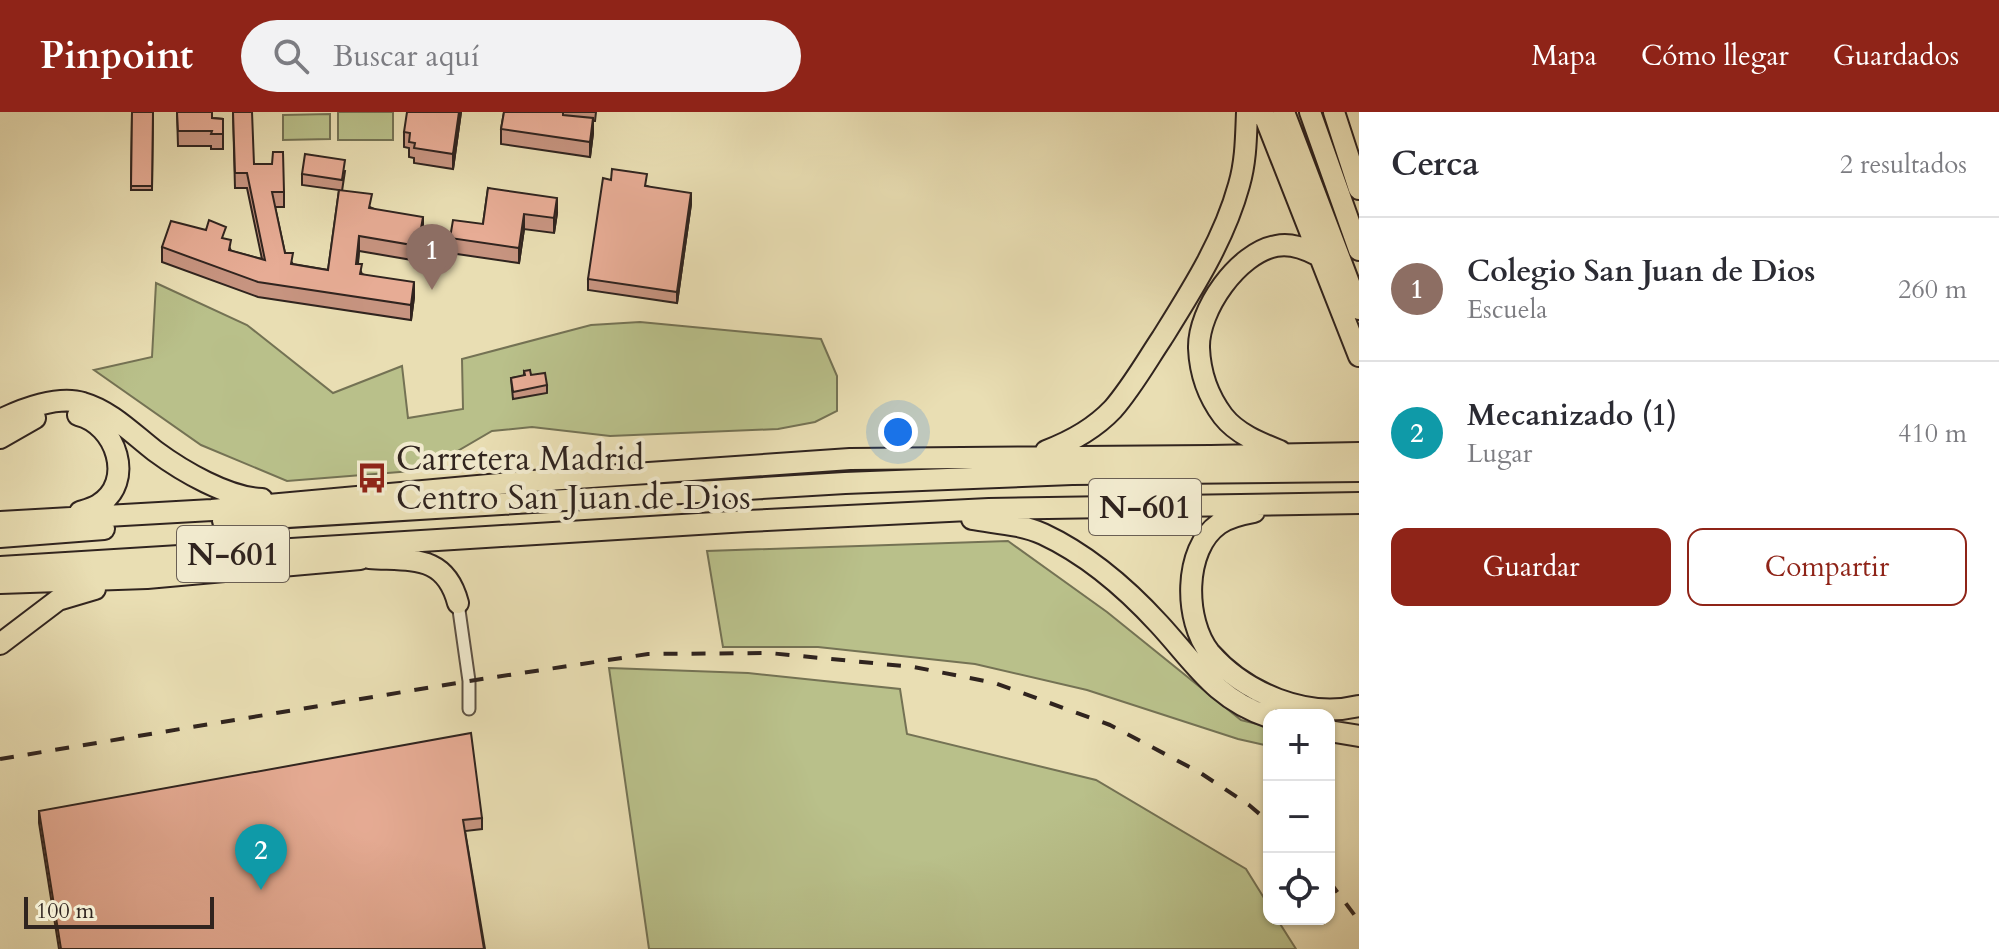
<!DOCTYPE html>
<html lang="es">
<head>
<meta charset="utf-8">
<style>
	body { margin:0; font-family:Cardo,serif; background:#f2f2f3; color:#2b2b33 }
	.controls { position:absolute; right:24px; bottom:24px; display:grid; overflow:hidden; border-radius:16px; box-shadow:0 2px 6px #0004 }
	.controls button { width:72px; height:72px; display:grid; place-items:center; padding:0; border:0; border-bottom:2px solid #e1e1e2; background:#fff; color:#2b2b33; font:40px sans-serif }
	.scale { position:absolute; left:24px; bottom:20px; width:190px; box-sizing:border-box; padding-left:8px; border:4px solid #30241f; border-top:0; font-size:22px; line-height:28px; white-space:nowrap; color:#30241f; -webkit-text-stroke:6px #f1eace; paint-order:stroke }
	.you { position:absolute; left:898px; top:320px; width:28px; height:28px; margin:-20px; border:6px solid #fff; border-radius:50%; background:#1a73e8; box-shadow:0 0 0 12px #1a73e833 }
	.badge { display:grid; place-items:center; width:52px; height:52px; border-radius:50%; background:#8f2418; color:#fff; font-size:26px; font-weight:700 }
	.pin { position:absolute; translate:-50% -66px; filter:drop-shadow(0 2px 4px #0008) }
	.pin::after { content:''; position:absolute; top:42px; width:28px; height:24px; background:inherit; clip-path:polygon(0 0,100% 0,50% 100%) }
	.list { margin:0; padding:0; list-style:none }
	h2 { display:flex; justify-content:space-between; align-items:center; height:104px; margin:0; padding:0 32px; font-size:34px }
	h2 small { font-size:26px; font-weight:400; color:#7c7c81 }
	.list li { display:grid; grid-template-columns:52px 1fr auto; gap:24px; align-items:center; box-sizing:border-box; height:144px; padding:0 32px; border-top:2px solid #e1e1e2 }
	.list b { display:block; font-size:30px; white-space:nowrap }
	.list p { margin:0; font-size:26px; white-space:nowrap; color:#7c7c81 }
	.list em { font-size:26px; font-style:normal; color:#7c7c81 }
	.actions { display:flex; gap:16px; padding:24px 32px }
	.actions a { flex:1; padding:18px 0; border:2px solid #8f2418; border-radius:16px; text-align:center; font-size:28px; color:#8f2418 }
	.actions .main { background:#8f2418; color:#fff }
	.icon { flex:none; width:44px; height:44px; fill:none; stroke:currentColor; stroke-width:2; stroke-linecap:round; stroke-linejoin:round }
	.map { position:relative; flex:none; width:1359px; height:837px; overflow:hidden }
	header { display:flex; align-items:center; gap:48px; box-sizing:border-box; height:112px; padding:0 40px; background:#8f2418; color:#fff }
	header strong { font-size:38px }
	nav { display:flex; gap:44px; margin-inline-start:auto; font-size:28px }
	.search { width:560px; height:72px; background:#f2f2f3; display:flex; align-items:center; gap:20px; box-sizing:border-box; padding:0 28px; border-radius:44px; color:#7c7c81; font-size:30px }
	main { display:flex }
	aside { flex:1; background:#fff }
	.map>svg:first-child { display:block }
</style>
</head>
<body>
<header>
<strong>Pinpoint</strong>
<div class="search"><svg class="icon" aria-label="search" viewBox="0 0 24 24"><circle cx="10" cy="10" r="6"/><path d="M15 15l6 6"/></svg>Buscar aquí</div>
<nav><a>Mapa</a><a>Cómo llegar</a><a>Guardados</a></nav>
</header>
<main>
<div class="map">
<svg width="1359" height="837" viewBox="0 0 1359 837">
	<rect width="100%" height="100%" fill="#e9deb3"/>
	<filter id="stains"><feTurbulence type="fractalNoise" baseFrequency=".0025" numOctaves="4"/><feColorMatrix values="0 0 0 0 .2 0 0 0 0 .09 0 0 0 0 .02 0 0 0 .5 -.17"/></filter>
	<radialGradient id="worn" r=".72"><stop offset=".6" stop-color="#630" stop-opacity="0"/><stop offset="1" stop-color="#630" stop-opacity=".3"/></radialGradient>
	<path fill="#b9c08a" stroke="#747254" stroke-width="2" d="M338,0H393V28H338Z
		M330,2V27L283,28V3Z
		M156,171L247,213L333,281L402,254L408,306L463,297L462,247L591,213L640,210L821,227L837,264V299L815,310L778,317L610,324L532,315L492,319L425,358L287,369L201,333L94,258L152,245Z
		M1008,429L1107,500L1241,608L1269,615V634L1238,627L1087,578L975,552L818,535H723L707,439Z
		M609,556L748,561L900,577L907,622L1096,668L1246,757L1269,794V807H1277L1296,837H649Z"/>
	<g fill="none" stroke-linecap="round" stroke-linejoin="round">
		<g stroke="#5e5244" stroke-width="15">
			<path id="minor" d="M458,491L469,569V597"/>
		</g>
		<g stroke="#30241f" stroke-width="24">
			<path id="motorway" d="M1263,0L1359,244
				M1284,0L1359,197
				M1310,0L1359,138
				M1334,0L1359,77
				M78,303C116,312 136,370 98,393C93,396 86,398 80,400
				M0,308C22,297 59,283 83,291C111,299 133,322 155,339C182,359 228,386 262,387
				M0,326L35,306
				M1046,339C1070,330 1095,316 1113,297C1132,275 1146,250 1162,226C1192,178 1224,128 1239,73C1246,49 1246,25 1247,0
				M1280,339C1260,331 1237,322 1223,304C1208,284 1200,261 1199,236C1198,198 1238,141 1276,134C1291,131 1304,136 1317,143
				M1254,400C1243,402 1229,405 1219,412C1183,437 1184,509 1210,541C1245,581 1306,607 1359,594
				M972,407C995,411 1021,412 1043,422C1088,443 1126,476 1159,512C1195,551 1215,587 1269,605
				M223,409L845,371L1072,362L1359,359
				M0,410L212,398L533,369L850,347L1211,344L1359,341
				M0,425L104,417
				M369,446C412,449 445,442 458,491
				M0,455L747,409L989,397L1359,391
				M0,471L147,466L360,447
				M0,532L58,488L95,477
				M1329,619L1359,624"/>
		</g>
		<use href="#minor" stroke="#f1eace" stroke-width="11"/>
		<use href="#motorway" stroke="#e9deb3" stroke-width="20"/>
		<path stroke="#30241f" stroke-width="4" stroke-dasharray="14 14" stroke-linecap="butt" d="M0,647L469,569L648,542L769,541L914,555L995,571L1110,613L1199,660L1249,693L1269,710
			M1329,769L1359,809"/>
	</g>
	<path fill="#c79480" stroke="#30241f" stroke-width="2" d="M132,0H153L152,78H131Z
		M177,0L212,6L223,7V37H211V34H178Z
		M233,0L254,52L284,80V95H275L285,141L293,152L328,158L339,78L302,73V62L345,59L342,79L372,96L423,120L418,149L359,139L358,152L362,162L414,185L411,208L258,185L162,150V135L226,127L231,139L262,147L247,76H235Z
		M461,0L453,57L414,51V46L409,45V36L404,35V20Z
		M504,0H596L595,9H593V21L590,45L501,32V17Z
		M647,74L691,92L677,191L588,178V167Z
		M488,76L557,101L554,121L524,117L519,151L450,141V126L483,112Z
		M524,259L547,273V281L513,287L511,266L524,264Z
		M39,699L482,706V717L465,719L485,837H59L39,711Z"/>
	<path fill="#a27868" stroke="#30241f" stroke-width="2" d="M459,0H461L453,57V42Z
		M593,6V21L590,45V30Z
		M691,81V92L677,191V180Z
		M557,86V101L554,121V106Z
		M524,102V117L519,151V136Z
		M423,105V120L418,149V134Z
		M359,124V139L356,167V152Z
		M414,170V185L411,208V193Z"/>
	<path fill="#e7ac95" stroke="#30241f" stroke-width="2" d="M132,0H153L152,74H131Z
		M177,0H212V6L223,7V22H211L212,19H178Z
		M233,0H252L254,52H272L273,40H283L284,80H272L285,141H293L291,152L328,158L339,78L372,82L369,96L423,105L418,134L359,124L356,152H362L360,162L414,170L411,193L258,170L162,135L171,109L206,118L209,108L226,115L222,126L231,128L229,138L265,148L247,61H235Z
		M407,0H459L453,42L414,36L415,31L409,30L410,21L404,20Z
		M504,0H563V3L593,6L590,30L501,17Z
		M305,42L345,48L342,68L302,62Z
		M612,57L647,62L645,74L691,81L677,180L588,167L603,66L611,68Z
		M488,76L557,86L554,106L524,102L519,136L450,126L453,108L483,112Z
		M530,258L531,263L545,261L547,273L513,280L511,266L525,263L524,259Z
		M471,621L482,706L463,708L484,837H61L39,699Z"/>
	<defs>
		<g id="bus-bare" transform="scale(2.4)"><path d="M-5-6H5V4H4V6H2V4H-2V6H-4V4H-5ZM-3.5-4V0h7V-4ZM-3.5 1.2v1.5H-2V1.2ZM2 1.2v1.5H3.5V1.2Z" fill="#8f2418" stroke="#f1eace" stroke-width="2.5" paint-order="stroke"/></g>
	</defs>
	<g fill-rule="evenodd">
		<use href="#bus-bare" x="372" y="366"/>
	</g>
	<g text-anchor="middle" stroke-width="8" stroke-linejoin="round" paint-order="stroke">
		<g fill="#f1eace" stroke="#6a5f54" stroke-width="2">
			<rect x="1089" y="367" width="112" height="56" rx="6"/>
			<rect x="177" y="414" width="112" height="56" rx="6"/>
		</g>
		<g font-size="32" font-weight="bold" fill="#30241f">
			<text x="1145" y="406">N-601</text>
			<text x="233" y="453">N-601</text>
		</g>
		<g font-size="34" fill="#30241f" stroke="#f1eace" text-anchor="start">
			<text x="396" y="358">Carretera Madrid<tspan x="396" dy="39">Centro San Juan de Dios</tspan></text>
		</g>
	</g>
	<rect width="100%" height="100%" filter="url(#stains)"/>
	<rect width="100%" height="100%" fill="url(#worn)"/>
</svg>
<div class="controls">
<button>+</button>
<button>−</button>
<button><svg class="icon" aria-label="locate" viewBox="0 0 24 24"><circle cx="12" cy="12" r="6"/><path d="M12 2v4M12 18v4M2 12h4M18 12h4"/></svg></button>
</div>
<div class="scale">100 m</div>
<div class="you"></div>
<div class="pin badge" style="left:432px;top:178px;background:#8d6e63">1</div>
<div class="pin badge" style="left:261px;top:778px;background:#0f9aa8">2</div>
</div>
<aside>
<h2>Cerca<small>2 resultados</small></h2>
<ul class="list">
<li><span class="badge" style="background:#8d6e63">1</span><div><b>Colegio San Juan de Dios</b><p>Escuela</p></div><em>260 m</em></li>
<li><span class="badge" style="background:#0f9aa8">2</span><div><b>Mecanizado (1)</b><p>Lugar</p></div><em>410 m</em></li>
</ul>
<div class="actions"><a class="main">Guardar</a><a>Compartir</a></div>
</aside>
</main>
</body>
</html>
